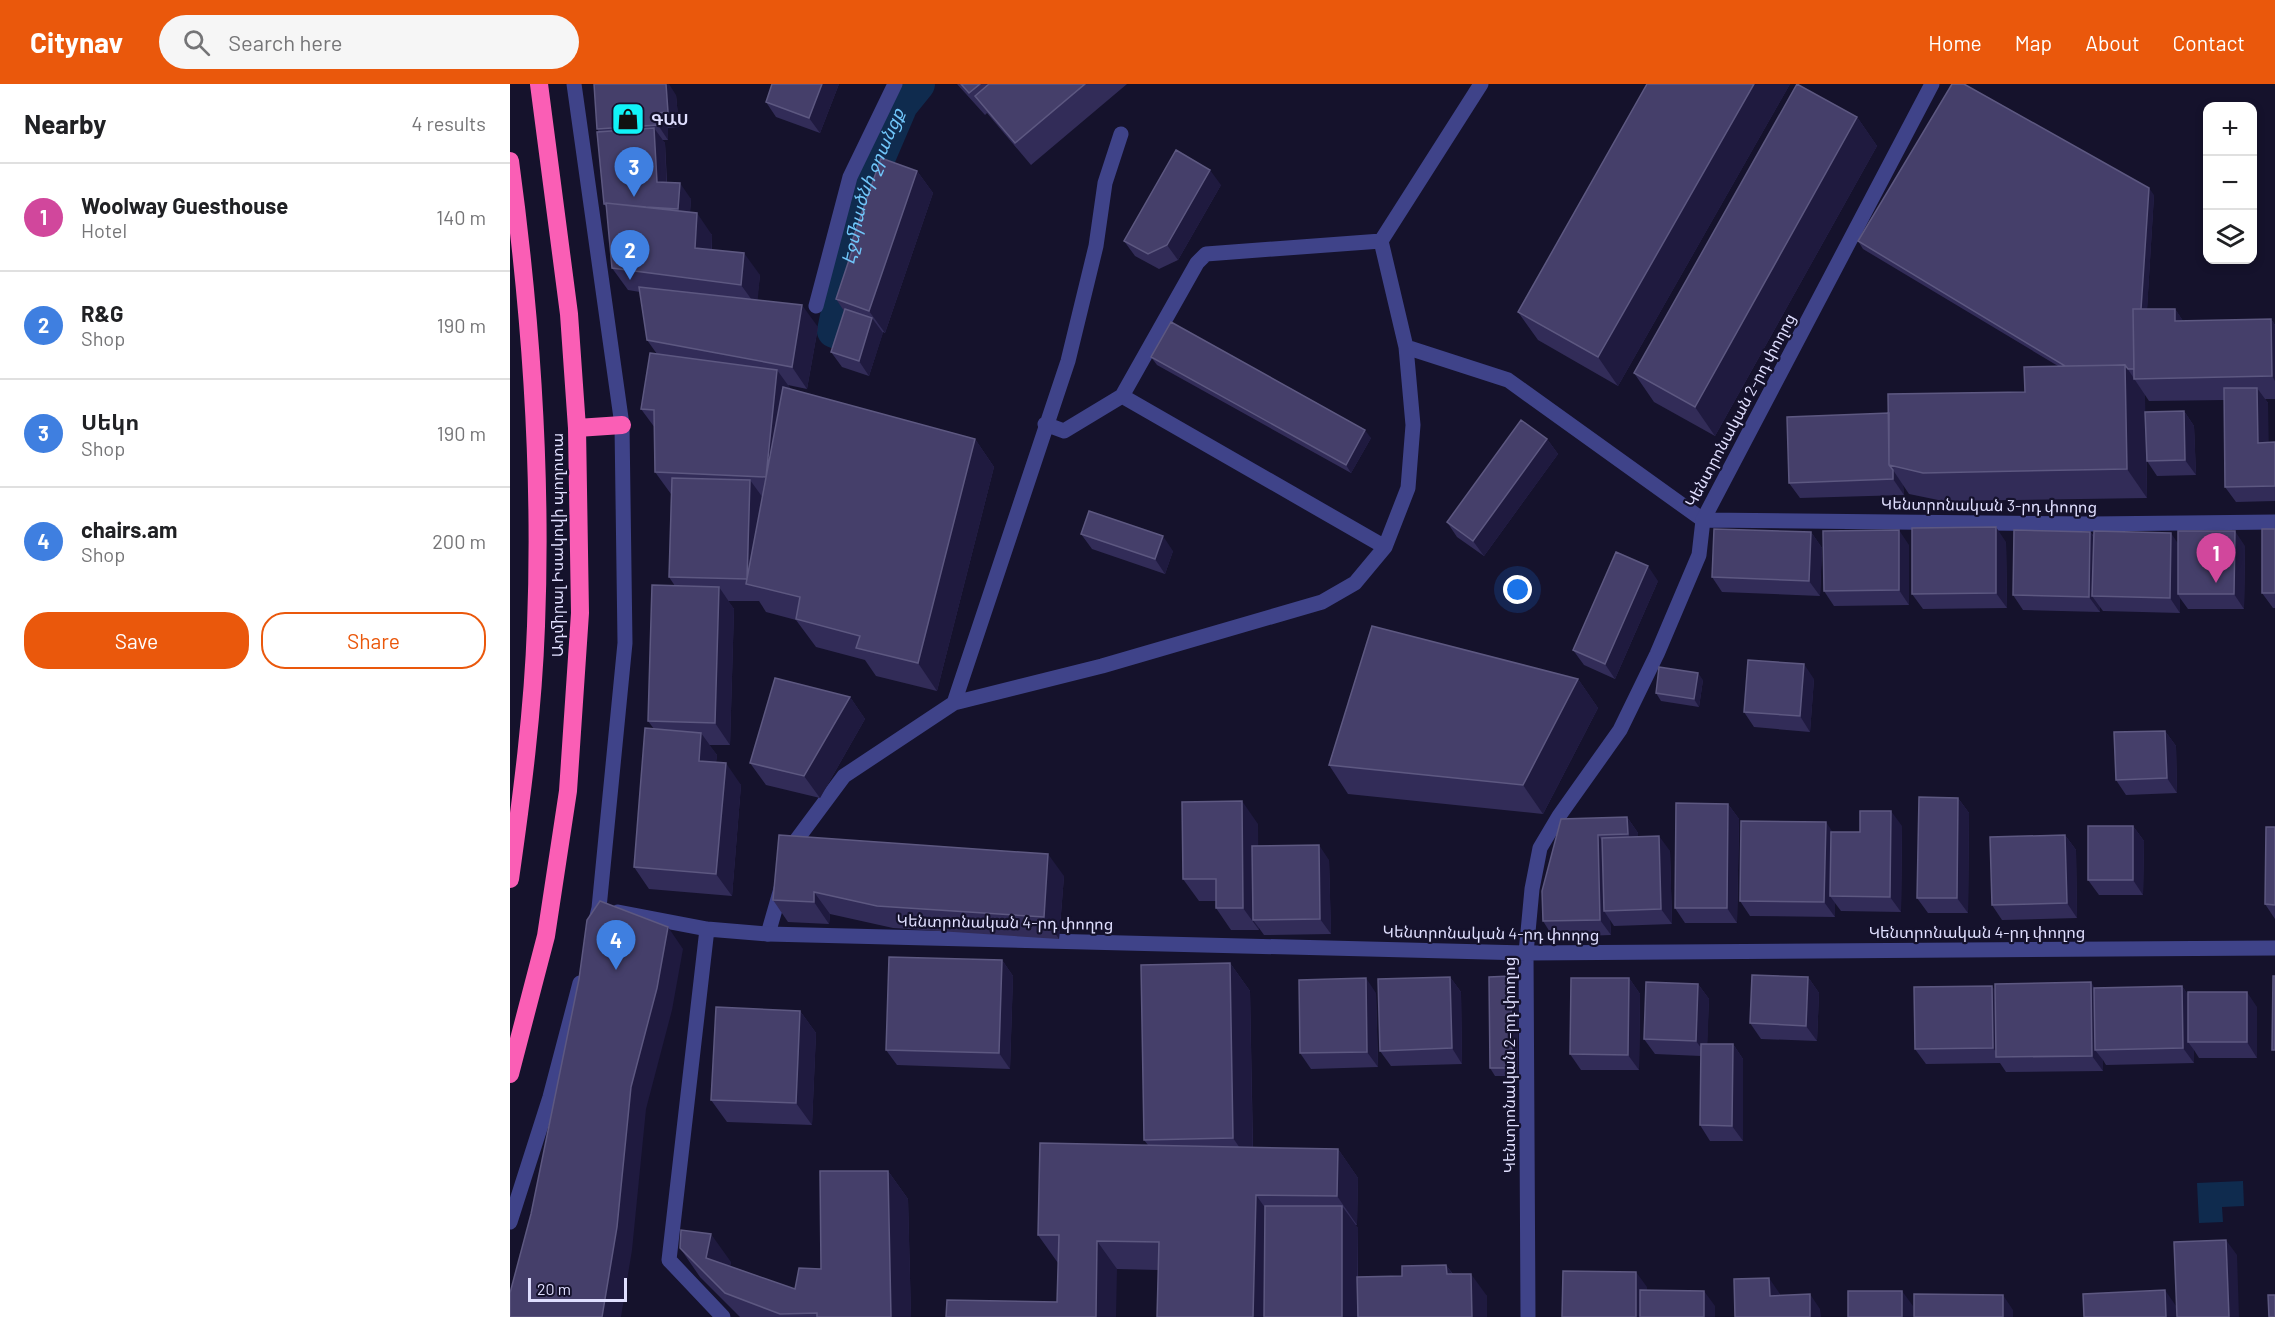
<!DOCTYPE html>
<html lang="en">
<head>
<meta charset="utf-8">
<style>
	body { margin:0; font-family:Barlow,"Noto Sans Armenian",sans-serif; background:#f6f6f6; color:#202124 }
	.controls { position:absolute; right:18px; top:18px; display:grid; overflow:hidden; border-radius:12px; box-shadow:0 3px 9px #0003 }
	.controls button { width:54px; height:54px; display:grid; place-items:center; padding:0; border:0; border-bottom:2px solid #e0e0e0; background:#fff; color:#202124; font:30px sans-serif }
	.scale { position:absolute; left:18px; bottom:15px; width:99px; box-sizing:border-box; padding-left:6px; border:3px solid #dfdefe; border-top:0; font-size:16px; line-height:21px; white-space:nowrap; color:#dfdefe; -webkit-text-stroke:4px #15122c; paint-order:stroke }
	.you { position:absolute; left:1008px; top:506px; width:21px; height:21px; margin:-15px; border:4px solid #fff; border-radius:50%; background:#1a73e8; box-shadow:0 0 0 9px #1a73e833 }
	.badge { display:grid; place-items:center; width:39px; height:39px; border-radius:50%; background:#ea580c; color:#fff; font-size:20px; font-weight:700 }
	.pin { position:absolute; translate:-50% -50px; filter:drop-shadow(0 2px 3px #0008) }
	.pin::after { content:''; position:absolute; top:32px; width:21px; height:18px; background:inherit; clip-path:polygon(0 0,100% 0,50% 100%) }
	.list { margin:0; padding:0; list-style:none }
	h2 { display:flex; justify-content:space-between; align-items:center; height:78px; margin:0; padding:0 24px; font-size:26px }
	h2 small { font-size:20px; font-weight:400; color:#757577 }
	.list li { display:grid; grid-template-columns:39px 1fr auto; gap:18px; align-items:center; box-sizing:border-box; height:108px; padding:0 24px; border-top:2px solid #e0e0e0 }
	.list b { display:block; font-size:22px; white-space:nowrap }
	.list p { margin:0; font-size:20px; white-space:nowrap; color:#757577 }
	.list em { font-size:20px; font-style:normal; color:#757577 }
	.actions { display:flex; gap:12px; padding:18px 24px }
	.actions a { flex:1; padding:14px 0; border:2px solid #ea580c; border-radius:24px; text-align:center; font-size:21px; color:#ea580c }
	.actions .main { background:#ea580c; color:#fff }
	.icon { flex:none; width:33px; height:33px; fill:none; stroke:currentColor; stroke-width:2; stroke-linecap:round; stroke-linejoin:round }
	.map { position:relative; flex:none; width:1765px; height:1233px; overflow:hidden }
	header { display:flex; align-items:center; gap:36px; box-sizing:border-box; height:84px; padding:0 30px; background:#ea580c; color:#fff }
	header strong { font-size:28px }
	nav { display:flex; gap:33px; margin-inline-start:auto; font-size:21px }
	.search { width:420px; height:54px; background:#f6f6f6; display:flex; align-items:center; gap:15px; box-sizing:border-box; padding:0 21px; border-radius:33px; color:#757577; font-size:22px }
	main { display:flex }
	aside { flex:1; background:#fff }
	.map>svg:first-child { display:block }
</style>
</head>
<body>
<header>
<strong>Citynav</strong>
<div class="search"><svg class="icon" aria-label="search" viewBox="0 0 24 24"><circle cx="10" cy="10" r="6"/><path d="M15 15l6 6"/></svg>Search here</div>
<nav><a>Home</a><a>Map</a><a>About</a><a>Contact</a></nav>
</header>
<main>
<aside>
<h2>Nearby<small>4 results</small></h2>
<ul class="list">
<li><span class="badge" style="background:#d1479c">1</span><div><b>Woolway Guesthouse</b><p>Hotel</p></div><em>140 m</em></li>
<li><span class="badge" style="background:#3f7fe0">2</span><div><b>R&amp;G</b><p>Shop</p></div><em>190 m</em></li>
<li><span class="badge" style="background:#3f7fe0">3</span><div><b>Սեկո</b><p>Shop</p></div><em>190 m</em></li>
<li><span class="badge" style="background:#3f7fe0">4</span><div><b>chairs.am</b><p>Shop</p></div><em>200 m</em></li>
</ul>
<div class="actions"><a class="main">Save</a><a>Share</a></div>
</aside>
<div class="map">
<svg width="1765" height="1233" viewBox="0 0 1765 1233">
	<rect width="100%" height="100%" fill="#15122c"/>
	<path fill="#0f2b4e" d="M1733,1097L1734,1122L1712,1123L1713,1138L1689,1139L1687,1099Z"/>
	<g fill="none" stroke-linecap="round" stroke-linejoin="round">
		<path stroke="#0f2b4e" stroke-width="34" id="s1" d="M324,247L352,112L391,21L408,0"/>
		<path stroke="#3f4389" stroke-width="15" d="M896,263L998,296L1193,436
			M612,312L875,463
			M535,340L554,347L612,312L687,179L696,170L871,157
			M444,619L558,277L586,162L595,99L611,50
			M280,769L282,762L334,692L444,619L592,582L812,518L845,499L875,463L898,404L903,341L896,263L871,157L971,0
			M258,850L272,801"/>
		<path stroke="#3f4389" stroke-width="15" d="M64,0L112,341L115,559L89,824L86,836
			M306,222L340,93L385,0
			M1193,436L1581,440L1765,438
			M108,828L197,845L258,850L1016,869L1765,864
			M197,845L159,1176L213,1233
			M0,1138L40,1013L70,899
			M1018,1233L1016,869L1022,805L1030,764L1049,732L1110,646L1147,570L1189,471L1193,436L1422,0"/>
		<path stroke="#fa5eb5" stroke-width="18" d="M0,77C21,231 32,387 26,542C23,627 12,711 0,795
			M67,344L112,341
			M0,990L36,852L58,707L70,529L67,344L59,230L29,0"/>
	</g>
	<path fill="#322c58" d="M329,0L310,49L266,33L256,18Z
		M447,0H617L521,81L477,29L475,31Z
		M1137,0H1280L1108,302L1028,256L1008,228Z
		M166,11L169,43L158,44V56H152L155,59L157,98L181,115L180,128L202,151V166L250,191L247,216L308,243L297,305L278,301L281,305L465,355L484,383L427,607L366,592L355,576L306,563L286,536L256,528L249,517H218L224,525L220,661H199L207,671L206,678L231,701L222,812L139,805L124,783L144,645L138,637L165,502L159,493L161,410L145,388V344L131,325L147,270L137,256L130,208L118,206L102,184L97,124L94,120L89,48L87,45Z
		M1347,33L1367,62L1205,352L1144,318L1124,289Z
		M407,87L423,109L375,249L373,248L359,292L332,283L321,268L334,227L326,215L343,164L341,160Z
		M711,101L668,176L649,185L625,172L614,157Z
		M1644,111L1637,225H1665L1673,237L1761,235L1765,241V315H1755L1758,319V358H1765V417L1726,418L1715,403L1714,316L1639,317L1635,311V328L1674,327L1684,342L1686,391L1647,392L1637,377L1636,336L1637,414L1433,417L1399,410L1393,401L1394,411L1290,414L1279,399L1379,329L1515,308L1548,282L1353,165L1348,157Z
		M641,273L861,354L841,389L647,281Z
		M1037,355L1048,370L974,472L947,453L937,438Z
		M1765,445V524H1763L1752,509Z
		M1301,448L1312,464L1310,512L1212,508L1202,493Z
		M1580,448L1584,452L1668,459L1735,462L1734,525H1678L1670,514V529L1593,527L1590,523V528L1513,526L1503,511Z
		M571,450L663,467L655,490L582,465Z
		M1496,458L1497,524L1413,525L1402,510Z
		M1399,461V521L1324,522L1314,507Z
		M1148,497L1105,595L1074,581L1063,566Z
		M1068,595L1088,624L1033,730L838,710L819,681Z
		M1304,595L1300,648L1244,643L1234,628Z
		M1193,596L1189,623L1151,617L1146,609Z
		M340,613L355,635L310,714L256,701L240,679Z
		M1655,647L1666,662L1667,709L1616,711L1606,696Z
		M1448,714L1459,729L1458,829H1418L1407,814Z
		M1218,720L1229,735L1227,839H1175L1165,824Z
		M1117,733L1128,749V752L1160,767L1162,840L1104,842L1100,836L1101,851L1043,853L1033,837L1051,735Z
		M748,740V762L819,776L821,850L754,851L749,844V846H721L706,824V817H689L673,795Z
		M1392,742L1391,828L1331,827L1325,819V833L1240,832L1230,817L1322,748H1350Z
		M1623,742L1634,757L1633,811H1589L1578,796Z
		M269,751L554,792L549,855L383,844L320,830L319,840L278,838L263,816Z
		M1555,751L1566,766L1567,834L1492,836L1482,821Z
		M1755,820L1765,821V835Z
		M492,876L503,892L500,985L387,981L376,966Z
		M720,879L740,907L743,1064L828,1065L848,1094L847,1141H845L848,1144V1193L892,1192L936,1181L943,1190L977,1212V1233H848L648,1186L607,1185L548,1179L528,1151L638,1061L634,1056Z
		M940,893L951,908L952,980L881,982L870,967Z
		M1298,893L1309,909L1307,957L1251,955L1240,939Z
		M1119,894L1130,910L1129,986H1071L1060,970Z
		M1007,900L1008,992H985L980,984Z
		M1188,900L1199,915L1197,960H1223L1233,975V1057H1200L1190,1041L1191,972L1145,970L1134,955Z
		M1672,902L1678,911L1747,923V974H1689L1684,966V979L1596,981L1593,976V987L1496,988L1490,979L1416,980L1405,965L1485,906Z
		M866,909L868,983L801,985L790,969Z
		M290,927L306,949L302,1041L217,1038L201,1016Z
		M378,1087L398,1115L401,1233H230L190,1193L170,1164L221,1178L220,1182L285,1205L311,1185Z"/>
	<path fill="#1f1a3f" d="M156,0H159L166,11L169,43L158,28Z
		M312,0H329L310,49L299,34Z
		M1244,0H1280L1108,302L1088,273Z
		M147,29L158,44V56L148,41Z
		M1347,33L1367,62L1205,352L1185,323Z
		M144,44L155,59L157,113L147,98Z
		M700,86L711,101L668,176L657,161Z
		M407,87L423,109L375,249L359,227Z
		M170,99L181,115L179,141L168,125Z
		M1639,104L1644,111L1633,293L1627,285Z
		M187,129L202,151L201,186L185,164Z
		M234,169L250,191L247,223L231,201Z
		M292,221L308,243L297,305L282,283Z
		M1665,225L1680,247L1665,237Z
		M362,234L373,249L359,292L349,277Z
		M1761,235L1765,241V297L1762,292Z
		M1615,281L1635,311L1637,414L1617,385Z
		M267,286L283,308L256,393Z
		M1747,304L1758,319L1759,374L1748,359Z
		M1674,327L1684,342L1686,391L1675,376Z
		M855,346L861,354L841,389L836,381Z
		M465,355L484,383L427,607L408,579Z
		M1037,355L1048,370L974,472L963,457Z
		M1383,386L1393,401L1394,411L1383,395Z
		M240,396L256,418L238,495Z
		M1486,443L1496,458L1497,524L1486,509Z
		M1389,446L1399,461V521L1389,506Z
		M1725,447L1735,462L1734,525L1724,510Z
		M1301,448L1312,464L1310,512L1299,497Z
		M1580,448L1591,463L1582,512L1590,523V528L1579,513Z
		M1661,449L1671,464L1668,510L1670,514V529L1660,514Z
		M653,452L663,467L655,490L645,475Z
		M1138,482L1148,497L1105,595L1095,580Z
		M209,503L224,525L220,661L205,639Z
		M1294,580L1304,595L1300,648L1290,632Z
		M1188,589L1193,596L1189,623L1184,615Z
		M1068,595L1088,624L1033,730L1013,701Z
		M340,613L355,635L310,714L294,692Z
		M1655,647L1666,662L1667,709L1657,694Z
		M191,649L207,671L204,699L189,677Z
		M216,679L231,701L222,812L206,790Z
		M1448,714L1459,729L1458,829L1447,814Z
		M732,717L748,740L749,836H743L749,844V846L733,824Z
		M1218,720L1229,735L1227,839L1217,824Z
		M1381,727L1392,742L1391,828L1380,813Z
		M1117,733L1128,749V766L1118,750Z
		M1316,738L1326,753L1320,812L1325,819V833L1314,818Z
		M1623,742L1634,757L1633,811L1623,796Z
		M1088,751L1099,767L1094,827L1100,836L1101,851L1090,836Z
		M1555,751L1566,766L1567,834L1557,819Z
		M1149,752L1160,767L1162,840L1151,825Z
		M809,761L819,776L821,850L810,835Z
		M538,770L554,792L549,855L534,833Z
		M304,808L320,830L319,840L304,818Z
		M158,843L173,865L162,926L136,1025L122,1166L111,1233H92L121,1003Z
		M492,876L503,892L500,985L489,969Z
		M720,879L740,907L743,1083L723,1054Z
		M1001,892L1007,900L1008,992L1002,984Z
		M940,893L951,908L952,980L942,964Z
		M1298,893L1309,909L1307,957L1296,942Z
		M856,894L866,909L868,983L857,968Z
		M1119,894L1130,910L1129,986L1118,971Z
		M1581,898L1592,914L1585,966L1593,976V987L1582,972Z
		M1188,900L1199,915L1197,972L1186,957Z
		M1482,902L1493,917L1490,973L1483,964Z
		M1672,902L1682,917L1678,958L1684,966V979L1673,964Z
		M1737,908L1747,923V974L1737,958Z
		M290,927L306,949L302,1041L286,1019Z
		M1223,960L1233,975V1057L1222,1042Z
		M828,1065L848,1094L847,1141L827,1112Z
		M378,1087L398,1115L401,1233H381Z
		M746,1111L766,1139L764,1233H743Z
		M832,1122L848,1144L847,1233H832Z
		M201,1150L221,1178L216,1202L196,1174Z
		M1716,1156L1727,1171L1729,1233H1719Z
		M587,1157L607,1185L606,1233H586Z
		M936,1181L952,1203L937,1190Z
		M1126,1188L1137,1203V1233H1126Z
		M961,1190L977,1212V1233H962Z
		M1259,1194L1270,1210V1227L1260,1212Z
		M1655,1206L1666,1222V1233H1656Z
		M1194,1207L1205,1222V1233H1194Z
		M1392,1207L1403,1222V1233H1392Z
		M1300,1210L1310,1225L1311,1233H1300Z
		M1493,1211L1503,1226V1233H1493Z"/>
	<path fill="#453f6a" stroke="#5d5881" stroke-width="1.5" d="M84,0H156L158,28L147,29L148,41L87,45Z
		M262,0H312L299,34L256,18Z
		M451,0H470L459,9Z
		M479,0H575L505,59L465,12Z
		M1137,0H1244L1088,273L1008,228Z
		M1287,0L1347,33L1185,323L1124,289Z
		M1442,0H1454L1639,104L1631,225H1623L1624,285H1618L1615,281L1555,282L1348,157Z
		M144,44L147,98L170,99L168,125L136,123L96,119V120H94L87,48Z
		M666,66L700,86L657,161L638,170L614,157Z
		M371,74L407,87L359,227L326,215L344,161L341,160Z
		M96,119L187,129L185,164L234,169L231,201L102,184Z
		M129,203L292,221L282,283L137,256Z
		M335,225L362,234L349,277L321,268Z
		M1623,225H1665V237L1761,235L1762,292L1624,295Z
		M661,238L855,346L836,381L641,273Z
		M140,269L267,286L256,393L145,388L144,326L131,325Z
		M1615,281L1617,385L1413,389L1379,381L1378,310L1515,308L1514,283Z
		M273,303L465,355L408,579L346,564L350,552L286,535L290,513L236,500Z
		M1714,304H1747L1748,359L1765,358V402L1715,403Z
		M1674,327L1675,376L1637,377L1635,328Z
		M1379,329V381L1383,386V395L1279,399L1277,333Z
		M1011,336L1037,355L963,457L937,438Z
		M162,394L240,396L237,495L159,493Z
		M579,427L653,452L645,475L571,450Z
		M1486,443V509L1402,510V444Z
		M1204,445L1301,448L1299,497L1202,493Z
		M1752,445H1765V509H1752Z
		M1389,446V506L1314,507L1313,447Z
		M1504,446L1580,448L1579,513L1503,511Z
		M1584,447L1661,449L1660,514L1582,512Z
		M1668,447H1725L1724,510H1668Z
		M1106,468L1138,482L1095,580L1063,566Z
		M142,501L209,503L205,639L138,637Z
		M862,542L1068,595L1013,701L819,681Z
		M1238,576L1294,580L1290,632L1234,628Z
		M1149,583L1188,589L1184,615L1146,609Z
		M265,594L340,613L294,692L240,679Z
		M135,644L191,649L189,677L216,679L206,790L124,783Z
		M1655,647L1657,694L1606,696L1604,648Z
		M1409,713L1448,714L1447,814H1407Z
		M732,717L733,824H706V795H673L672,718Z
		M1166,719L1218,720L1217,824H1165Z
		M1350,727H1381L1380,813L1320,812L1321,748H1350Z
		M1117,733L1118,750L1088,751L1090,836L1033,837L1032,807L1051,735Z
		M1231,737L1316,738L1314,818L1230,817Z
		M1578,742H1623V796H1578Z
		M1756,743H1765V821L1755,820Z
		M269,751L538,770L534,833L367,822L304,808V818L263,816Z
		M1555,751L1557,819L1482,821L1480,753Z
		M1149,752L1151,825L1094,827L1092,754Z
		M809,761L810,835L743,836L742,762Z
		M90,817L158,843L147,904L121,1003L107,1143L92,1233H0V1209L21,1130L69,895L77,836Z
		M379,873L492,876L489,969L376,966Z
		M720,879L723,1054L634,1056L631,881Z
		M1242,891L1298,893L1296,942L1240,939Z
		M1001,892L1002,984H980L979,893Z
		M1763,892H1765V966H1762Z
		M940,893L942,964L870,967L868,895Z
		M856,894L857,968L790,969L789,896Z
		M1061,894H1119L1118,971L1060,970Z
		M1136,898L1188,900L1186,957L1134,955Z
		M1581,898L1582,972L1486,973L1485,900Z
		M1482,902L1483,964L1405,965L1404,903Z
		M1672,902L1673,964L1585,966L1584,904Z
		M1678,908H1737V958H1678Z
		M206,923L290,927L286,1019L201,1016Z
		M1191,960H1223L1222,1042L1190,1041Z
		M530,1059L828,1065L827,1112L746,1111L743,1233H647L649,1158L587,1157L586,1233H436L437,1216L547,1218L549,1151H528Z
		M310,1087H378L381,1233H307V1229L270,1230L215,1209L170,1164L171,1146L201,1150L196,1174L285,1205L289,1184L311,1185Z
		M755,1122H832V1233H754Z
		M1716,1156L1719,1233H1667L1664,1158Z
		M936,1181L937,1190H961L962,1233H848L847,1193L892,1192V1182Z
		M1053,1187L1126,1188V1233H1052Z
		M1259,1194L1260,1212L1300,1210V1233H1225L1224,1195Z
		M1130,1206L1194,1207V1233H1130Z
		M1655,1206L1656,1233H1574L1573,1210Z
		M1338,1207H1392V1233H1338Z
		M1404,1210L1493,1211V1233H1404Z
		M1758,1211H1765V1233H1759Z"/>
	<defs>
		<g id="shop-square" transform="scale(1.725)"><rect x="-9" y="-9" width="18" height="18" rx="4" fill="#11f3f7" stroke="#15122c"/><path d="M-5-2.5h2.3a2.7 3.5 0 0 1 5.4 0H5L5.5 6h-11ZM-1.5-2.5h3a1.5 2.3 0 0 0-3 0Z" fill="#111"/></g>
	</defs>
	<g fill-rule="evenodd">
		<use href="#shop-square" x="118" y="35"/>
	</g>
	<g text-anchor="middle" stroke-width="4.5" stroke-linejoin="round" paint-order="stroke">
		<g font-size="16" font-weight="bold" fill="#dfdefe" stroke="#15122c" text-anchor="start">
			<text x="141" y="41">ԳԱՍ</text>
		</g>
		<g font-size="16" fill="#dfdefe" stroke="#15122c">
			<text transform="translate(1230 326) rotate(-62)" y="6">Կենտրոնական 2-րդ փողոց</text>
			<text transform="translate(1479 421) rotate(1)" y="6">Կենտրոնական 3-րդ փողոց</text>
			<text transform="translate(47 461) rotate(-90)" y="6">Ադմիրալ Իսակովի պողոտա</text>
			<text transform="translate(495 838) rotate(1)" y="6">Կենտրոնական 4-րդ փողոց</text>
			<text x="1467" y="854">Կենտրոնական 4-րդ փողոց</text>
			<text transform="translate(981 849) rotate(1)" y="6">Կենտրոնական 4-րդ փողոց</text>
			<text transform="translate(999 981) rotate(-90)" y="6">Կենտրոնական 2-րդ փողոց</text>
		</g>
		<g font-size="18" font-style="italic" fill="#70c6fa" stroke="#15122c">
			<text dy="6" stroke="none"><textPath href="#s1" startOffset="150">Էջմիածնի ջրանցք</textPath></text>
		</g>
	</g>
</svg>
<div class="controls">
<button>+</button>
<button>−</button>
<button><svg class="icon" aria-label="layers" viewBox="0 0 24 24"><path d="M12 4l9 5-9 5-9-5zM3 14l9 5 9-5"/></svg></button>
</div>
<div class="scale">20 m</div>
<div class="you"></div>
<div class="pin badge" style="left:1706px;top:499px;background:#d1479c">1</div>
<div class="pin badge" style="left:120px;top:196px;background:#3f7fe0">2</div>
<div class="pin badge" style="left:124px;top:113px;background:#3f7fe0">3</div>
<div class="pin badge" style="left:106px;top:886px;background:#3f7fe0">4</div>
</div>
</main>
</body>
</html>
